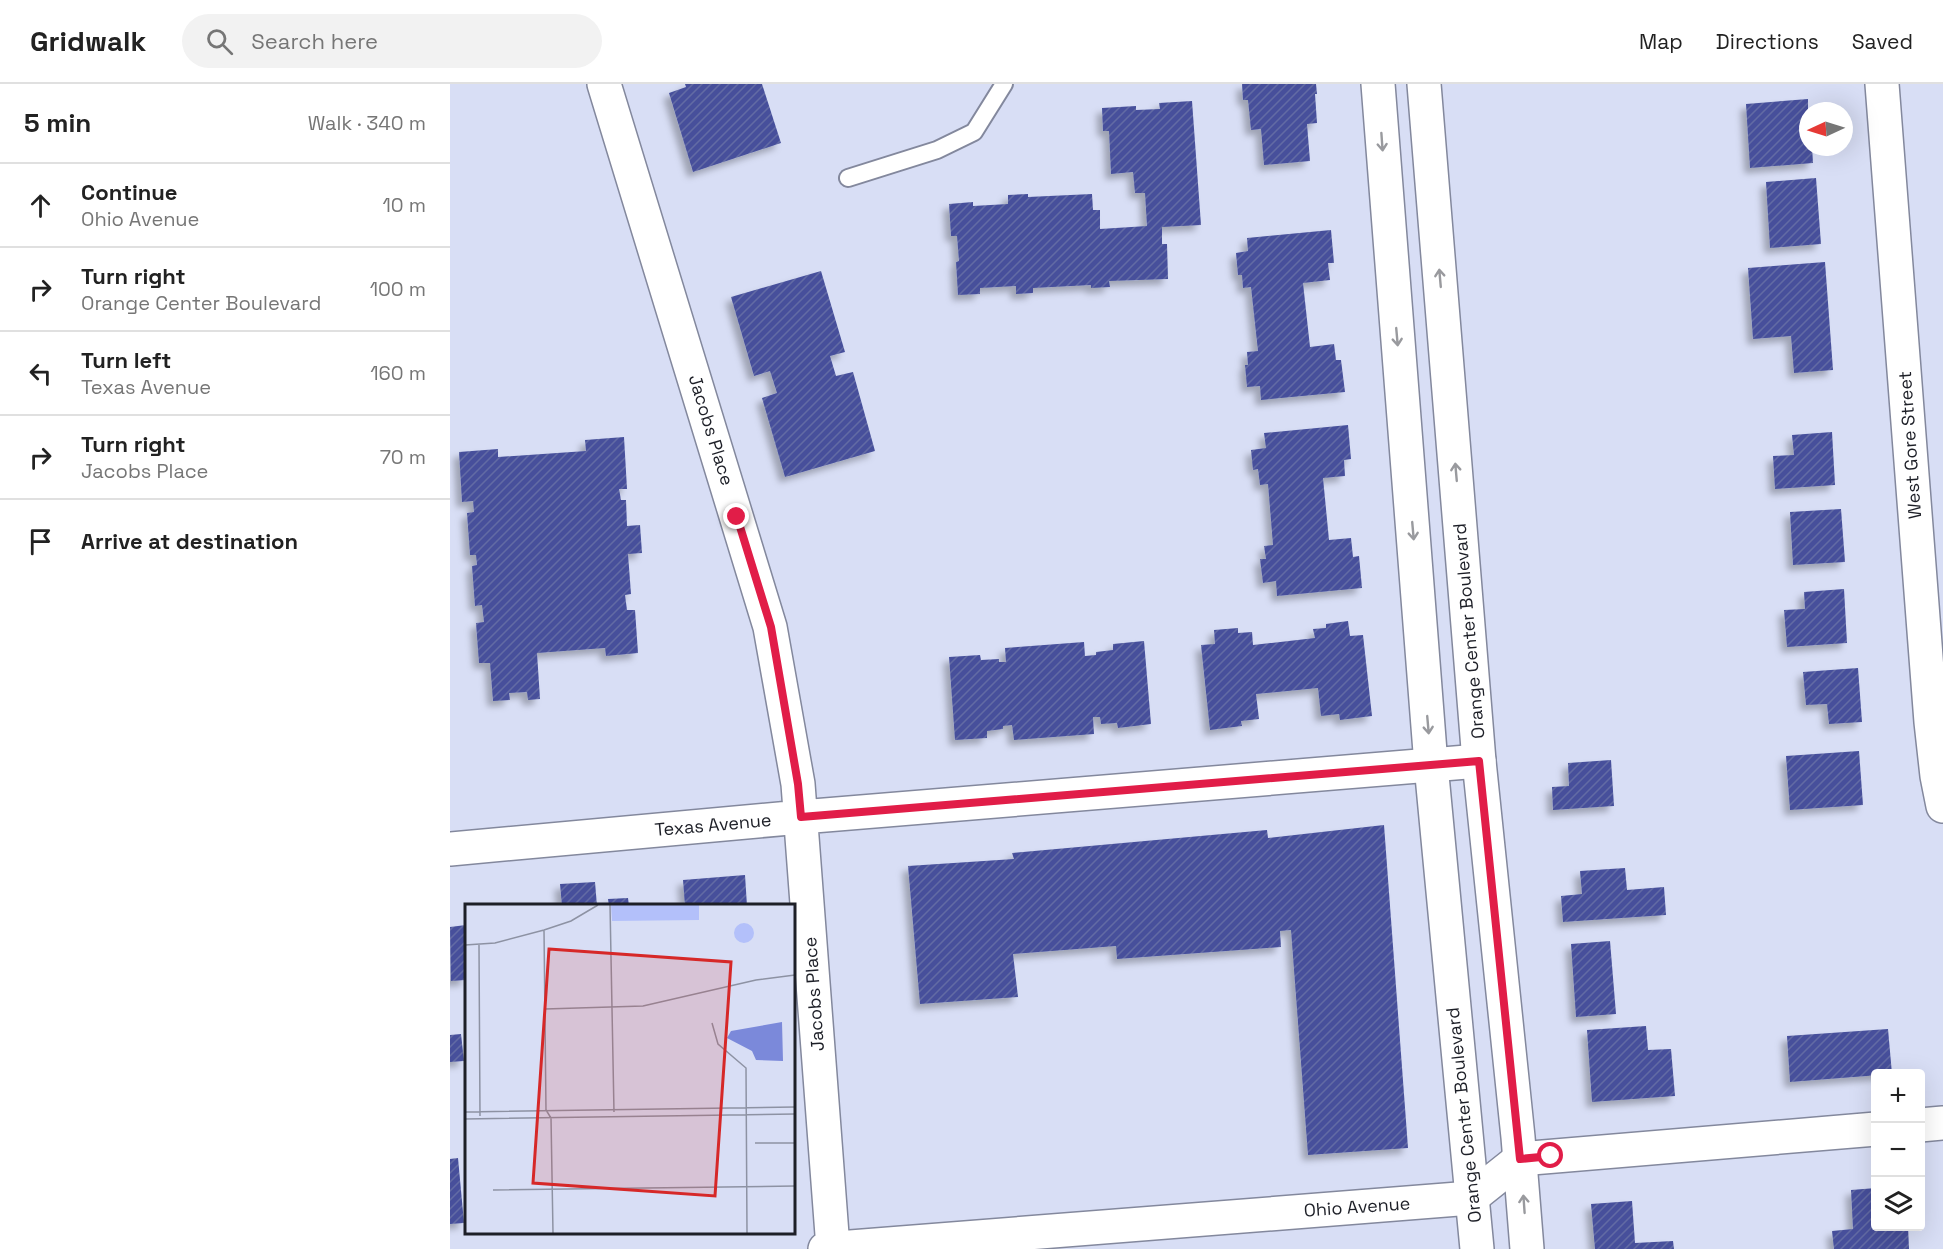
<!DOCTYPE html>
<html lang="en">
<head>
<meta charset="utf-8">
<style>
	body { margin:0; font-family:"Space Grotesk",sans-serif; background:#f2f2f2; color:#222 }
	.controls { position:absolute; right:18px; bottom:18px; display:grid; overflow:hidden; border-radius:6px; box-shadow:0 6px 24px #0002 }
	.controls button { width:54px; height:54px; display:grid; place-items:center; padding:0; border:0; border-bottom:2px solid #e0e0e0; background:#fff; color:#222; font:30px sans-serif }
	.compass { position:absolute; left:1349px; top:18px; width:54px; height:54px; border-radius:50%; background:#fff; box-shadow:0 6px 24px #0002; rotate:266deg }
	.stop { position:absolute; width:18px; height:18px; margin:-14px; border:4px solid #e11d48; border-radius:50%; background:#fff }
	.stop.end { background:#e11d48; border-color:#fff; box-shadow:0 2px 6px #0008 }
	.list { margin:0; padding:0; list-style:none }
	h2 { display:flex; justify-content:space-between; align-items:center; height:78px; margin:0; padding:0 24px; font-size:26px }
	h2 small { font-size:20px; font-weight:400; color:#767676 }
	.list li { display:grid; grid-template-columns:39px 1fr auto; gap:18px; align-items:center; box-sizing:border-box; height:84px; padding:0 24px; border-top:2px solid #e0e0e0 }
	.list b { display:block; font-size:22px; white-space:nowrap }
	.list p { margin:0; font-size:20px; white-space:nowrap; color:#767676 }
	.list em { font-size:20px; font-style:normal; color:#767676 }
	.icon { flex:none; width:33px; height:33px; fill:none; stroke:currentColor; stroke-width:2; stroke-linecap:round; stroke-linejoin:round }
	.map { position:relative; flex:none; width:1493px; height:1165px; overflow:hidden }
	header { display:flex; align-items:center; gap:36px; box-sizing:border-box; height:84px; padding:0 30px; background:#fff; border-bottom:2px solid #e0e0e0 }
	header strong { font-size:28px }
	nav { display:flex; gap:33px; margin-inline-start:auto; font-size:21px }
	.search { width:420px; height:54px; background:#f2f2f2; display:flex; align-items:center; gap:15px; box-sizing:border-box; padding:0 21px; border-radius:33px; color:#767676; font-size:22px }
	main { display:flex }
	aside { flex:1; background:#fff }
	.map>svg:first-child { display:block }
</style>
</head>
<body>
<header>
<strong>Gridwalk</strong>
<div class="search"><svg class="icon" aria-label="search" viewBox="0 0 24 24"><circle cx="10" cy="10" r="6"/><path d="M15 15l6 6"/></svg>Search here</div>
<nav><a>Map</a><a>Directions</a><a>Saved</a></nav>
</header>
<main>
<aside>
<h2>5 min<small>Walk · 340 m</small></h2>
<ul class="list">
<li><svg class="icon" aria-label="ahead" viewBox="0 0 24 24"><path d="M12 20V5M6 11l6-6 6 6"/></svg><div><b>Continue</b><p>Ohio Avenue</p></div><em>10 m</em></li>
<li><svg class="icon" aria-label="right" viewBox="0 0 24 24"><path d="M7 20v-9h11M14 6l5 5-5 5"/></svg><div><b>Turn right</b><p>Orange Center Boulevard</p></div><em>100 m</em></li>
<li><svg class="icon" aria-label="left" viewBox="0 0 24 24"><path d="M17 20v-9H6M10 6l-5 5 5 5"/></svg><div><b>Turn left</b><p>Texas Avenue</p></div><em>160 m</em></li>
<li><svg class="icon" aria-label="right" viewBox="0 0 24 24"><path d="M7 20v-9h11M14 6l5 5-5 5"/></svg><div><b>Turn right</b><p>Jacobs Place</p></div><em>70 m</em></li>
<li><svg class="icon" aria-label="arrive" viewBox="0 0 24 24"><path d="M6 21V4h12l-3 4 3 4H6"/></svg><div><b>Arrive at destination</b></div></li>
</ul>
</aside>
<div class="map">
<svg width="1493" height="1165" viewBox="0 0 1493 1165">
	<defs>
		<pattern id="building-hatch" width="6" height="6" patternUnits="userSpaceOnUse" patternTransform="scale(1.5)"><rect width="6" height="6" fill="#46509b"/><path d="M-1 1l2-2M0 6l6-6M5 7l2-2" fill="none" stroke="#636ba4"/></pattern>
		<filter id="shadow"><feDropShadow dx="-5.5" dy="5.5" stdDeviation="3" flood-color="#0004"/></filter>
	</defs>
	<rect width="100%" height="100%" fill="#d8def5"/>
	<path fill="url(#building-hatch)" filter="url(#shadow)" d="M235,0H312L331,59L243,88L219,9L236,3Z
		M792,0H866L867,10H865L867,39L857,40L860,77L814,81L811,45L801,46L798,16H793Z
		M1358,15V63H1362L1363,79L1300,84L1296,20Z
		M742,17L751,141L712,143V160H717L718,195L659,197L660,203L641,204V201L583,204V209L566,210V202L530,204V210L508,211L506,178L509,177L507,152H501L499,120L523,118V122L558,120V111L578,110V113L642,110L643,126H650V145L697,142L695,109H685L683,88L661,90L659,47H653L652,24L686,22V26L710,25L709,19Z
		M1366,94L1371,160L1320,164L1316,98Z
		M881,146L884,179H878L880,196L853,199L860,263L884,260L886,276H891L895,308L811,316L810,302L797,303L795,281H798L797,268L808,267L801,203L793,204L792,191H788L786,169L798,167L797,154Z
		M1375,178L1383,286L1344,289L1341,252L1303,255L1298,184Z
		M371,187L395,268L380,272L386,292L403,288L425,367L335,393L312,314L327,309L320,287L304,292L281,213Z
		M898,341L901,375L894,376L895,392L873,394L879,456L901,454L903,473L909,472L912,504L827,512L826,497L813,499L810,475H816L814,462L823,461L818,400L810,401L808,385L803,386L801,366L816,364L814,349Z
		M1382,348L1385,401L1325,405L1323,372L1344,371L1342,351Z
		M174,353L177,405H169L171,416H176L177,442L190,441L192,469L178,470L181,510L175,511L177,526H185L188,569L156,572L155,564L87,569L90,615L78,616L77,608L59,609L60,616L43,617L40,579H29L26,539L34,538L32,521L25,522L22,482L27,481L26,471H20L17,429L24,428L23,417L12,418L9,368L48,365V373L136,367L135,356Z
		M1391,425L1395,478L1343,481L1340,428Z
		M1394,505L1397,559L1337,563L1334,526L1355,525L1354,508Z
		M898,537L900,552L913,551L922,632L890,636L889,630L871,632L868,604L806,610L809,635L791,637L792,642L760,646L751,561L765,560L764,546L788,544V549L802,548L803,561L865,554L863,545L876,544V540Z
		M694,557L701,640L668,644L667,639L651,640L650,633H643L644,650L564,656L562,641L553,642V645L537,647V654L505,656L499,573L530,571L531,576L549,575V578H556L555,564L634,558L635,572L646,571V568L663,566V560Z
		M1408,584L1412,638L1379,640L1377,620L1356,621L1353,588Z
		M1409,667L1413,721L1340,726L1336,672Z
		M1161,676L1164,722L1103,726L1102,703L1119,702L1118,679Z
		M934,741L958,1064L858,1071L841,846L830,847L831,863L667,875L666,862L563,870L568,913L470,920L458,782L564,775L562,769L817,746L818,754Z
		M1175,784L1177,806L1214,803L1216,831L1113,838L1111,812L1132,810L1130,787Z
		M295,791L297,822H235L233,796Z
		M145,798L147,822H112L110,800Z
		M178,814L179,822H159L158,815Z
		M16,841V896L1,897L0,843Z
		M1160,857L1166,930L1126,933L1121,860Z
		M1196,942L1198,966L1221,965L1225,1012L1142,1018L1137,946Z
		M1438,945L1442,990L1340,998L1337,952Z
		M11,950L14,977L0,978V951Z
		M8,1074L14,1139L0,1140V1075Z
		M1426,1104V1142H1458L1459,1165H1384L1382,1147L1403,1145L1401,1106Z
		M1182,1117L1185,1159L1223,1157L1224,1165H1145L1141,1120Z"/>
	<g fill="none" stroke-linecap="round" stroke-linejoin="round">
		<g stroke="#83889d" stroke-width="20">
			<path id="lane" d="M398,94L487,66L524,48L554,0"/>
		</g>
		<g stroke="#83889d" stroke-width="36">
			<path id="street" d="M154,0L320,543L348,700L383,1164
				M1432,0L1481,638L1487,692L1493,722
				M0,765L351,733L1029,677
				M1470,1041L1493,1039
				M375,1165L1021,1114L1070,1075L1426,1045"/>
		</g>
		<g stroke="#83889d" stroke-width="36">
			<path id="secondary" d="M928,0L981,681L1027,1165
				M974,0L1029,677L1068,1053L1077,1165"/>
		</g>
		<use href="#lane" stroke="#fff" stroke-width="16"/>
		<use href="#street" stroke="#fff" stroke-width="33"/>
		<use href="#secondary" stroke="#fff" stroke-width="33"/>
	</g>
	<defs><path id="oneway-shaft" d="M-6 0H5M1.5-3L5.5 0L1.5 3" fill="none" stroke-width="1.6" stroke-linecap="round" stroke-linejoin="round" transform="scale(1.5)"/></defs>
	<g stroke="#999a9e">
		<use href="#oneway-shaft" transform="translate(932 58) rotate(86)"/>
		<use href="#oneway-shaft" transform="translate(990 194) rotate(-95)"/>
		<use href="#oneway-shaft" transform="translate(947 253) rotate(85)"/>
		<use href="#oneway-shaft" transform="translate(1006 388) rotate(-95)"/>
		<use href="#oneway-shaft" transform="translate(963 447) rotate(85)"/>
		<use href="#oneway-shaft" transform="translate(978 641) rotate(85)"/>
		<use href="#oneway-shaft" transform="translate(1074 1120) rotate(-94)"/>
	</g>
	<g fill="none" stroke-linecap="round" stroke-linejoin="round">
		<path stroke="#e11d48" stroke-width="8" d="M287,433L321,543L348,700L351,733L1029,677L1070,1075L1101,1072"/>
	</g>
	<g text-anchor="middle" stroke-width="6" stroke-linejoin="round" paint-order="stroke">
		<g font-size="18" fill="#1d1f27" stroke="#fff">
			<text transform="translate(261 346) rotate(73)" y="6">Jacobs Place</text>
			<text transform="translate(1460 361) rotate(-94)" y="6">West Gore Street</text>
			<text transform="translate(1019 547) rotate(-95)" y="6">Orange Center Boulevard</text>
			<text transform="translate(263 741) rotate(-5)" y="6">Texas Avenue</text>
			<text transform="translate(364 910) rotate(-94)" y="6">Jacobs Place</text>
			<text transform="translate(1014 1031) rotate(-96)" y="6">Orange Center Boulevard</text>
			<text transform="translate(907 1123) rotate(-4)" y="6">Ohio Avenue</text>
		</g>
	</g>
	<g transform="translate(15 820)">
		<rect width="330" height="330" fill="#d8def5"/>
		<path d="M146,1H234V16L147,17ZM269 29a10 10 0 1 1 20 0a10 10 0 1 1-20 0Z" fill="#b3c0fa"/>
		<path d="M317,118L318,157L291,156L287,147L262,134L266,127Z" fill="#7b89da"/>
		<path fill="none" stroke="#8d92a3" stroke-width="1.5" d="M145,1L149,208M79,26L81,206L86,214L88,329M0,41L30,39L79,26L106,17L133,1M14,41L15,212M80,105L178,102L291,76L330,71M247,119L253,140L281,164L282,329M0,208L330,203M0,215L330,210M290,239H330M28,286L330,282"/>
		<path fill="#d62828" fill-opacity="0.15" stroke="#d62828" stroke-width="3" d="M84,45L266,58L250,292L68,279Z"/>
		<rect width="330" height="330" fill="none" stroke="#1d1f27" stroke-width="3"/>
	</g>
</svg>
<div class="controls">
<button>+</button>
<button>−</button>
<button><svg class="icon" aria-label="layers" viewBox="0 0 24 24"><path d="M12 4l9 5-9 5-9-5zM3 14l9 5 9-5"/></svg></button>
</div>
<svg class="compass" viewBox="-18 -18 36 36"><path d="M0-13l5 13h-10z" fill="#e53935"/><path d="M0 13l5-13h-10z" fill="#767676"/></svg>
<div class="stop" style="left:1101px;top:1072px"></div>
<div class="stop end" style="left:287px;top:433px"></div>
</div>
</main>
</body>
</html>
